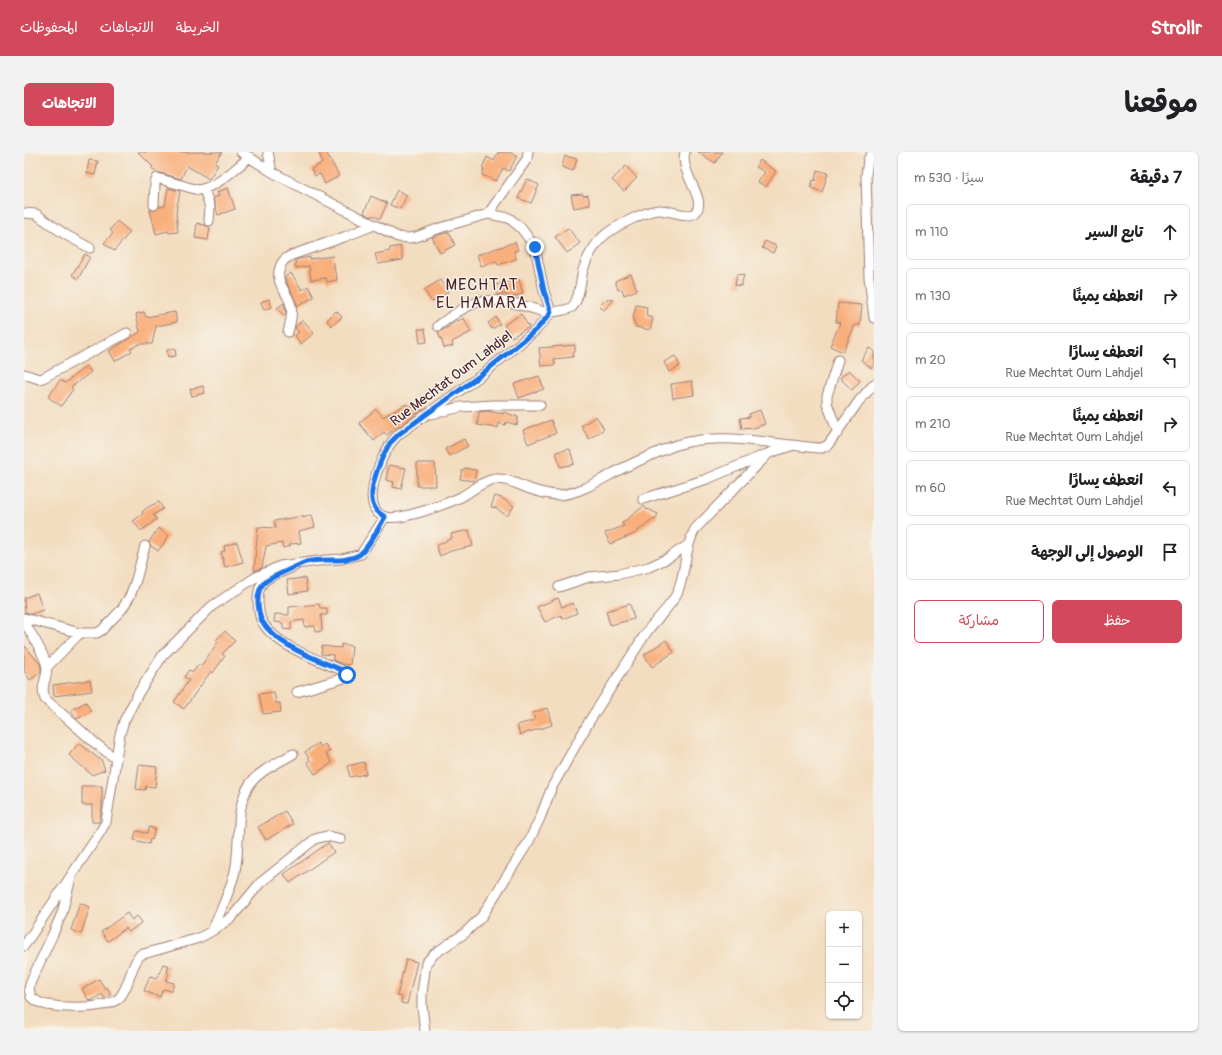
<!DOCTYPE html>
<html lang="ar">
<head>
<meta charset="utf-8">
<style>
	body { margin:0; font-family:Pangolin,"Playpen Sans Arabic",sans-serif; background:#f2f2f2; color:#202124; direction:rtl }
	.controls { position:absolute; right:12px; bottom:12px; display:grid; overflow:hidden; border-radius:6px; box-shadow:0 1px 3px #0004 }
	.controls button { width:36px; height:36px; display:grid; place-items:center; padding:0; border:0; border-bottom:1px solid #e0e0e0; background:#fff; color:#202124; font:20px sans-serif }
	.stop { position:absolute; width:12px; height:12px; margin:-9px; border:3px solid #1a73e8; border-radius:50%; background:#fff }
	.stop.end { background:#1a73e8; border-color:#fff; box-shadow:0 1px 4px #0008 }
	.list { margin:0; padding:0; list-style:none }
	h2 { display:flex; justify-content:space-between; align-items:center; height:52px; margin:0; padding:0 16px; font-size:17px }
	h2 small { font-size:13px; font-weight:400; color:#757577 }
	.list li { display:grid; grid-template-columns:26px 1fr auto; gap:12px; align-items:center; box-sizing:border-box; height:56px; margin:0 8px 8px; padding:0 8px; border:1px solid #e0e0e0; border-radius:6px }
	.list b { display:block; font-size:15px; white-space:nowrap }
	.list p { margin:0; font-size:13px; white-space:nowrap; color:#757577 }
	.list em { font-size:13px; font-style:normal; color:#757577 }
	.actions { display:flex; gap:8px; padding:12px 16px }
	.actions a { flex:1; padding:9px 0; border:1px solid #d1495b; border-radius:6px; text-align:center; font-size:14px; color:#d1495b }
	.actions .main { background:#d1495b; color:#fff }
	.icon { flex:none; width:22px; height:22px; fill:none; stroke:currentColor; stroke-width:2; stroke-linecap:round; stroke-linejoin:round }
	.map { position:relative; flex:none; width:850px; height:879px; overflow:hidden; direction:ltr; border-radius:6px }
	header { display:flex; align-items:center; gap:24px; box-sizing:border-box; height:56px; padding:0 20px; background:#d1495b; color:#fff }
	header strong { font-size:19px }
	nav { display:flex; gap:22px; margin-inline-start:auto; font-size:14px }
	.intro { display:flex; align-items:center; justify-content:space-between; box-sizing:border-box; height:96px; padding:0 24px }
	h1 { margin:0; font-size:28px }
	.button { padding:10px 18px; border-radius:6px; background:#d1495b; color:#fff; font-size:14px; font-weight:700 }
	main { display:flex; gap:24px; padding:0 24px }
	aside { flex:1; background:#fff; border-radius:6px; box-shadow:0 1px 3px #0004 }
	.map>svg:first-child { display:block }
</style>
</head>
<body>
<header>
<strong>Strollr</strong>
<nav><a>الخريطة</a><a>الاتجاهات</a><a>المحفوظات</a></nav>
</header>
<div class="intro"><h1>موقعنا</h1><a class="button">الاتجاهات</a></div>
<main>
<aside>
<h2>7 دقيقة<small>سيرًا · 530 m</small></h2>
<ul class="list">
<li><svg class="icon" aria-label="ahead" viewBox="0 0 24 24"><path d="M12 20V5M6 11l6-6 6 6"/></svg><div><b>تابع السير</b></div><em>110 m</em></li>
<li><svg class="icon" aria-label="right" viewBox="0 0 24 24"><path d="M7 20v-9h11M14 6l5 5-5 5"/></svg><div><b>انعطف يمينًا</b></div><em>130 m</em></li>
<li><svg class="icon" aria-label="left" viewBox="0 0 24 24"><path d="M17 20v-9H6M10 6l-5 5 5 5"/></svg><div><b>انعطف يسارًا</b><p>Rue Mechtat Oum Lahdjel</p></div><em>20 m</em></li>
<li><svg class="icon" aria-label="right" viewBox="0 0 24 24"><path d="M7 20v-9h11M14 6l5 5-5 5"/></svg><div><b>انعطف يمينًا</b><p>Rue Mechtat Oum Lahdjel</p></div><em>210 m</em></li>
<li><svg class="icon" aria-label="left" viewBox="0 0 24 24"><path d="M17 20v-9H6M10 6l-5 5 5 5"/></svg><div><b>انعطف يسارًا</b><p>Rue Mechtat Oum Lahdjel</p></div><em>60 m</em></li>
<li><svg class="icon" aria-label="arrive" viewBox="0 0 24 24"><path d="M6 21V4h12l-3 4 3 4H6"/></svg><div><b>الوصول إلى الوجهة</b></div></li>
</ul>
<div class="actions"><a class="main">حفظ</a><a>مشاركة</a></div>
</aside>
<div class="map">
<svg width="850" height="879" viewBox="0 0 850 879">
	<rect width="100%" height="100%" fill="#f7f3e8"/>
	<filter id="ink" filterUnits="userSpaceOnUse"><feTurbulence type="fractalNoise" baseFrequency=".025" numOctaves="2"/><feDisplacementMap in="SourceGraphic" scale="8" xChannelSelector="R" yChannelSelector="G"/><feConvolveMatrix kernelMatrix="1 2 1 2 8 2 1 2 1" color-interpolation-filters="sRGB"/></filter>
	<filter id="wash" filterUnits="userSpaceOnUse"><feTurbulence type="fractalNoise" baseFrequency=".012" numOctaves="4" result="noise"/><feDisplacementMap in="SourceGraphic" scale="16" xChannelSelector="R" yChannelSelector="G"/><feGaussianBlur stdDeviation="0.9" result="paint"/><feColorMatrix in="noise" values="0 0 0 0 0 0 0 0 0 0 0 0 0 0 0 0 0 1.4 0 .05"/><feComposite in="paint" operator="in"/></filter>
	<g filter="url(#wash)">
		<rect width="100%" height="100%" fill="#f3ddc0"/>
		<g id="blocks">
			<path fill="#f9af7c" d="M114,0H198L191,11L194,13L185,27L163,14L157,27L133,20L127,17L129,15Z
				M295,0H302L315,24L301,32L296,22L291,24L287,17L298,11Z
				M474,0H485L493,4L485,19L479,16L472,29L458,23L460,17L458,16L463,5L470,9Z
				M674,0H698L691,11Z
				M541,4L553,7L549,19L538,15Z
				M65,8L74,9L71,23L63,21Z
				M736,8L752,19L742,35L734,30L741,20L732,15Z
				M602,14L613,26L600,39L588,28Z
				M793,18L804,21L798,40L787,36L789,28L791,29Z
				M503,27L515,33L507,51L494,46Z
				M144,36L156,39L152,60L154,80L145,81L144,79L132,82L126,58H132L135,55L141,54Z
				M204,36L211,57L194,63L189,46L195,44L193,40Z
				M373,38L383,43L376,57L366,53Z
				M559,42V44L564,43L566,53L550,56L547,43Z
				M347,44L363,51L356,67L348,63L347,65L340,61Z
				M93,69L106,80L90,99L80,91L89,81L86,78Z
				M173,71L186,75L184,88L171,86Z
				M544,76L556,91L543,101L531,85Z
				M425,80L431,93L416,101L408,85Z
				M741,89L752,94L749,101L738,96Z
				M491,90L494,98L490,99L492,107L474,113L472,109L457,114L453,103Z
				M376,94L379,108L354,112L351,102L366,99V96Z
				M61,102L66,105L54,127L48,123Z
				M309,104L311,121H312L313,128L303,130L302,126L287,128L285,114L272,116L271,108L275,107L286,105V107Z
				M267,121L278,138L284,134L290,145L274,154L261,127V125Z
				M607,122L613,138L600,143L598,137L594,138L591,129Z
				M713,122L720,123L717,134L711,133Z
				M495,127L499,142L488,145L479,142L473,143L471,133Z
				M416,128L424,140L408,150L400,138Z
				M245,147L248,155L240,158L237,150Z
				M582,147L590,148L580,158L575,154Z
				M260,151L262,161L260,164L253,156Z
				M814,151L838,153L836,173H831L819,200L806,194L816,171L812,170Z
				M612,153L623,155L622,164L629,166L626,178L612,175L609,167Z
				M312,159L318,165L308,174L303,168Z
				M120,160L122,165L151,160L153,170L132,174L128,192H115L106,197L108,199L91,209L85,199L116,180L112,162Z
				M497,162L505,175L488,185L480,173Z
				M472,165L476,172L468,177L464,171Z
				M440,166L447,180L428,190L429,194L420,196L417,186H416L414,180L425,175L426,173Z
				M279,168L290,181L277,192L271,184L275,180L271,176L272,174Z
				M394,177H401L403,190L396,191Z
				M551,193V200L549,201V205L530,207L531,213L517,214L515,196Z
				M151,196L152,204L144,205L143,198Z
				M845,196L850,199V212L847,216L837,208Z
				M651,204L656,214L645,220L640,210Z
				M62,214L67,220L47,235L49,237L37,254L24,245L36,228L41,231Z
				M825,218L836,229L828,238L816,226Z
				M515,224L520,237L495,246L490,232Z
				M668,229L670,243L649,246L647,232Z
				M179,234L181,241L168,244L166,237Z
				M394,251L398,258L376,274V273L363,283L360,280L350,289L335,271L352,257L359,265L382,252L385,257Z
				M736,258L741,272L730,276L718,277L716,266L726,265L725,262Z
				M462,259L479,262L480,260L494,265L493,273L482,270L481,273L475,271L474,276L453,273L455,260Z
				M572,264L580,277L565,287L557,274Z
				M527,268L532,281L504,292L499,278Z
				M440,287L444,294L425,304L421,297Z
				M546,297L550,312L536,315L532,300Z
				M393,311H411L412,334H393Z
				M365,313L382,316L377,337L369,335L370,330L362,328Z
				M440,316L452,318L450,329L436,327L438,318H440Z
				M471,344L478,346L490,354L483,364L472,356L467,355Z
				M135,350L139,357L129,363L133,367L117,379L109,369L119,362L118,360L124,355Z
				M620,354L623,358L624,357L634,362L631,368L630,367L610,382L586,392L581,381L600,374L598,371Z
				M288,363L291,375L275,379L277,391L266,392V394L259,396L258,391L242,394L238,416L230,419L234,375L252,376L250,369L279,364V366Z
				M134,376L145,384L134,399L127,394L125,390Z
				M445,378L449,394L427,399L416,404L412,394L428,386L427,382Z
				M213,390L219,410L201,415L197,400L201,399L200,394Z
				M281,426L283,439L265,442L263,428Z
				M13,441L19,458L7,462L1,460L0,446Z
				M534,446L538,455L549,451L553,461L539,467L537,463L521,470L513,455Z
				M295,452L296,456H303V463H297L298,479L292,480L291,474L281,475L280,468L267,470V478L259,477V471L250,470L251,462L265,463V455Z
				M606,452L610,467L586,473L582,459Z
				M201,479L211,489L198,502L201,504L189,521L187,519L160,557L150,550L165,528L160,525L165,518L169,520L175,512L177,514L194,490L192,488Z
				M642,488L650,500L628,515L620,503Z
				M317,492L328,494L326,513L318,512L309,508V503L297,502L298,494L317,496Z
				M0,493L16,512L17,516V520L6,528L0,519Z
				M66,528L68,539L30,544L29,533Z
				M250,540L252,551H256L257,560L239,562L235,542Z
				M62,550L67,559L53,567L47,558Z
				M523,556L528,573L496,583L493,573L511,568L509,561Z
				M55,591L75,607H77L81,618L68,623L45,603Z
				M294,591L297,595L301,592L306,599L302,601L308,611L291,622L283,610L286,608L281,600Z
				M340,610L342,622L326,625L323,614Z
				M115,613L133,615L131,635L122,634L121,638L112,637Z
				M58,634H78V657L75,670H68V653H58Z
				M261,659L269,672L242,688L234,675Z
				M125,675L131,677L128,688L126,687L125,692L110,688L112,679L123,681Z
				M304,691L310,700L266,731L260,722Z
				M56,751L66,755L57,782L47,778Z
				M103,761L108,768L113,764L118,770L105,780L102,776L84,789L77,780Z
				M382,807L393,810L383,852L377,851L378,845L373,844Z
				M139,812L145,814L143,820L145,821L142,829L150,831L148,839L139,837L136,845L120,839L126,824L133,826Z
				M75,827L81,837L83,835L87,842L80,846L78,842L68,848L65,849L58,837Z"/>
		</g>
	</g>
	<g filter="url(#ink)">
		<use href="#blocks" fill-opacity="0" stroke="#9e7e76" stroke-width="1"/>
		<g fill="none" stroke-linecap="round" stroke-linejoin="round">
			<g stroke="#9e7e76" stroke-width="11">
				<path id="street" d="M217,0L248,20L280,37L374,85L384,86L392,85L416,76L464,62L485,66L497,76L511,95L520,139L527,160L526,162L512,178L459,222L375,282C372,285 369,288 367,291C357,305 333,358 362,365C377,369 422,352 437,345C448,339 458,329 471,327C483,326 495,333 506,337C515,340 526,343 535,343C556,342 581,325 599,316C616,308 634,300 652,293C689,281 730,289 768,293C778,294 788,296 798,296L804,293L835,249L850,232
					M244,0L248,20
					M849,0L844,8L842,23L845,125L850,166
					M180,37L186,55L185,69
					M130,53L131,31L133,26L174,38C194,35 210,17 226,5
					M0,61L12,62L42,83L66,96
					M464,62L503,7L504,0
					M527,160C534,159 542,159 548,155C555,149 557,127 559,118C563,105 572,90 582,82C592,74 622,59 634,58C643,57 666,68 672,60C683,46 655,21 661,0
					M414,174C426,165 439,155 454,150C474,144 507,156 526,162
					M264,180C266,172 269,163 267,154C265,142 252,132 255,119C257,110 260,107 268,103L320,85L350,73
					M0,222L15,227L19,226L103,181
					M407,262L437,255L469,253H516
					M814,281L803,251V244L814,208
					M619,347L683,327L740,303
					M271,414C261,419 249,422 240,429C234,435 234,444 234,452C235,457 235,463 237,467C248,493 295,508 320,519L323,523L320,526L273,540
					M535,435L565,425L595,422L625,415L644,406L664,393
					M0,466L56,481H73L78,478L98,457L106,444L112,428L121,394
					M0,470C6,479 22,505 23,516C23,528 16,533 21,547L71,591L92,607
					M23,515L56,481
					M47,726L38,761L29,782L7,829L5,837L7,845C12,849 17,852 23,853C40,856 84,858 96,845C106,833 106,815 116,803L175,786L188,779C196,760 206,740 211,719C217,692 210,655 226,632C236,618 254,611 269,602
					M188,779L208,765L236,731L291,687L302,684L317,687
					M0,794L75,682L82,670L96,582L100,569L115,540L139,503L188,454L232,425L256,414L302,408L318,407L337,402L361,365
					M401,879L398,854V841L402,811L410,802L441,781L458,764L505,689L516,666L528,635L566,568L622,481C632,466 647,456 654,439C662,419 660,397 671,377L745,301L767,294"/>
			</g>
			<use href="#street" stroke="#fff" stroke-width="9"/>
		</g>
	</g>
	<g fill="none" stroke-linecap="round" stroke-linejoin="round" filter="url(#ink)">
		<path stroke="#1a73e8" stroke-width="5" d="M323,523L320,519C295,508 252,494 238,469C235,464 235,458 234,452C233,430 243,428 260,420C267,417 274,413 282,410C299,405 319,412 335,403C344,397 355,375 361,365C356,362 352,359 350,354C342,340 358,304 366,291C369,288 372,285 375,282L458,222L512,178L526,162L527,160L520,139L511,95"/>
	</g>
	<g text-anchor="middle" stroke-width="3" stroke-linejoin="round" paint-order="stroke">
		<g font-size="14" fill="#4a1f2b" stroke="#f7f3e8">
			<text transform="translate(427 226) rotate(-37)" y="5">Rue Mechtat Oum Lahdjel</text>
		</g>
		<g font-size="16" letter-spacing="1" fill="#4a1f2b" stroke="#f7f3e8">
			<text x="458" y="138">MECHTAT<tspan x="458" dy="18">EL HAMARA</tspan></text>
		</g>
	</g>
</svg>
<div class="controls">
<button>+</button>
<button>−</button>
<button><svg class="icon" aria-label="locate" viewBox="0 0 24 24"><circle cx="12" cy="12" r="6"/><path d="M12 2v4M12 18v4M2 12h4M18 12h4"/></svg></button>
</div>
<div class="stop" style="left:323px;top:523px"></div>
<div class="stop end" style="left:511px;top:95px"></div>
</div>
</main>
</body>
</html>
